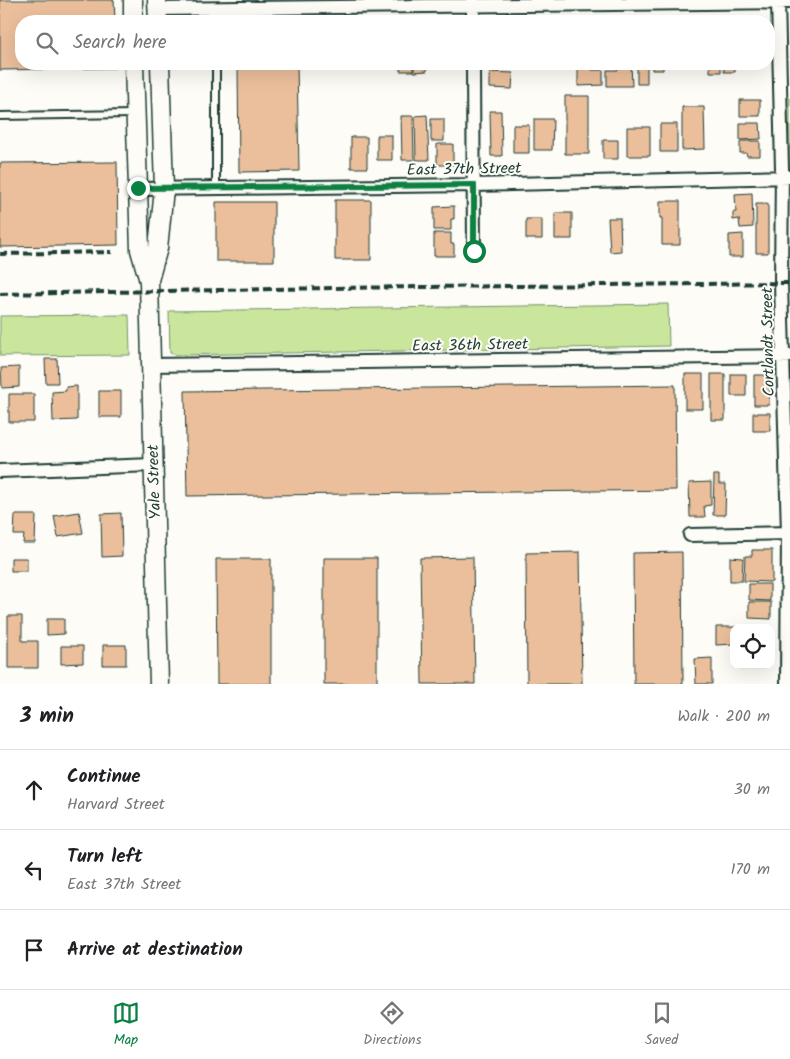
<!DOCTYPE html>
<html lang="en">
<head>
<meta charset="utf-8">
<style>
	body { margin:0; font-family:Kalam,sans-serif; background:#f2f2f2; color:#202124 }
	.controls { position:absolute; right:15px; bottom:15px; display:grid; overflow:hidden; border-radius:10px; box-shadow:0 5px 20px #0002 }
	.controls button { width:45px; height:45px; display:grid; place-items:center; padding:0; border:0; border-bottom:1px solid #e0e0e0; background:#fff; color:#202124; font:25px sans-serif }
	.stop { position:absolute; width:15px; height:15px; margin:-11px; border:4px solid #0b8043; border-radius:50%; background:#fff }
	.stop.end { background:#0b8043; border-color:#fff; box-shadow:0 1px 5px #0008 }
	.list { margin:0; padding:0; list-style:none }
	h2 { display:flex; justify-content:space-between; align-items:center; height:65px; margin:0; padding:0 20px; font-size:21px }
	h2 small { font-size:16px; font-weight:400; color:#757577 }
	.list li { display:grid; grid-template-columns:32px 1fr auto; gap:15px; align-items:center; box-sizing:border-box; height:80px; padding:0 20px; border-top:1px solid #e0e0e0 }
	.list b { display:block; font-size:19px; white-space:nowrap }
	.list p { margin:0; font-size:16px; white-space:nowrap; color:#757577 }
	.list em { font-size:16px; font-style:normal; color:#757577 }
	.icon { flex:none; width:28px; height:28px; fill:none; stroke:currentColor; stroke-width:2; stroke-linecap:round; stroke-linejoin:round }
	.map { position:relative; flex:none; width:790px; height:684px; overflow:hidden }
	.search { position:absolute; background:#fff; box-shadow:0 5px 20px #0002; left:15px; right:15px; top:15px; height:55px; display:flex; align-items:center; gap:12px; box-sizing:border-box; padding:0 18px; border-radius:20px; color:#757577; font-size:19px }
	.sheet { height:305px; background:#fff }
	nav { display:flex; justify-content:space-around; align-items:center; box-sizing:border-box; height:70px; border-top:1px solid #e0e0e0; background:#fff; font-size:14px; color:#757577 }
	nav a { display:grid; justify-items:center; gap:2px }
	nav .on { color:#0b8043 }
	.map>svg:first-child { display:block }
</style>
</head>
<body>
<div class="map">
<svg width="790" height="684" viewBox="0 0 790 684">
	<rect width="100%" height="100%" fill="#fdfcf7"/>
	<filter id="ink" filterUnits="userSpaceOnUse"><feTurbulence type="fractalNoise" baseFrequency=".02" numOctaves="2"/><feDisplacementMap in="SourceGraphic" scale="10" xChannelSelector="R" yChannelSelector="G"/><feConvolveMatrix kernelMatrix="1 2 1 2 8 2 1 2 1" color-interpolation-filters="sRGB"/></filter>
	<g filter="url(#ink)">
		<path fill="#cae69d" stroke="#749268" d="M786,98H790V170L788,168Z
			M668,304L669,346L177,355L170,353L169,311Z
			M129,315L130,355L0,356V316Z"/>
		<path fill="#ecbf9c" stroke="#1f3d34" d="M0,0H114L115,21H21V64H115V68L0,70Z
			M238,64H297L299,171L239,172Z
			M400,64H413V71H400Z
			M414,64H427V71L414,72Z
			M578,64H592V70H603V85L578,86Z
			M618,64H631L632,86H607V70H618Z
			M637,64H647V84H637Z
			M652,64H663V70H652Z
			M710,64H721V72H710Z
			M724,64H735V72H724Z
			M490,72L513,73L512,89L490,88Z
			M565,96H589V154H565Z
			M740,100H760V116H740Z
			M682,107H704L705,149L682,150Z
			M490,111H501L502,156H491Z
			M427,115L429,160H416L415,116Z
			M401,116H413L414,160H402Z
			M431,119H444V141H431Z
			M534,119H553L552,150H534Z
			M740,123H760L761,139L740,140Z
			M660,124H677V152H660Z
			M513,125H529V153H513Z
			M627,127H650V156H627Z
			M377,135H392V160H377Z
			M351,137H367V168H351Z
			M603,140H618V159H603Z
			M740,141H760V156H747L746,153H740Z
			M437,144H453V165H437Z
			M117,162L118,245L0,247V163Z
			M752,193L753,227L740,228L739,219L733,220V212H736L735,194Z
			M335,200H371V260H335Z
			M660,201H680V245H662V218H660Z
			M216,202H274V261H216Z
			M756,204H768V253H756Z
			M454,206V219H451V230H434V207Z
			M555,213H572V239H555Z
			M608,218H620L621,251L610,252Z
			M526,219H542V239H526Z
			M434,233H451V244H454V256H434Z
			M743,234V257H729V235Z
			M45,359H57L58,383H46Z
			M19,367V387L2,388L1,368Z
			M685,374H703V409H685Z
			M711,374H725V420H711Z
			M731,374H746V396H731Z
			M754,375H771L772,377V387H770L769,405H754Z
			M675,385L676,490L187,496L185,391Z
			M77,386V420L53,421L52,392L66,391V387Z
			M99,391H121V417H99Z
			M9,394H34V422H9Z
			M753,413H770V431H753Z
			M714,475H719V484H726L725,515H713Z
			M711,482V505L704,506L705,517H690L689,483Z
			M79,512L83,533L58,537L54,516Z
			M121,513L122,556L102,557L101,514Z
			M15,515H36L35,543H23L24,535H14Z
			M752,550H772V582L744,581L745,556H752Z
			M580,552L582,684H527L526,553Z
			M682,552L683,684H634L633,553Z
			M473,557L475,684H422L420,558Z
			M730,557L743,558L742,581H730Z
			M11,558H27V571H11Z
			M324,558H377V684H324Z
			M216,559H271V684H217Z
			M749,584H770V601L749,600Z
			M749,602H771V619L749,618Z
			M8,616H22V641H38V668H8Z
			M47,619H64V634L47,635Z
			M716,627H740L734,628V644L716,645Z
			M103,645H126V665H103Z
			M61,646H83V663L61,664Z
			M712,658V684H696L695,659Z"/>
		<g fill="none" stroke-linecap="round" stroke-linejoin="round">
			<g stroke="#1f3d34" stroke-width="10">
				<path id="lane" d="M215,8V21
					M216,64V188
					M0,116L134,114"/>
			</g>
			<g stroke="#1f3d34" stroke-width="16">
				<path id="street" d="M473,0V21
					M778,0L782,169L781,283L788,533L787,684
					M158,9L790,2
					M473,64L474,251
					M138,189L474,185L790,177
					M151,365L790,356
					M0,471L152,465
					M690,535L790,533"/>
			</g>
			<g stroke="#1f3d34" stroke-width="21">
				<path id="secondary" d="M133,0V21
					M157,0L158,21
					M134,64L140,250L149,281L159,684
					M149,280L158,248L164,189L160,64"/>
			</g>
			<use href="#lane" stroke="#fdfcf7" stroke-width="6"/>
			<use href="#street" stroke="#fdfcf7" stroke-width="12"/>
			<use href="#secondary" stroke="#fdfcf7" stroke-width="18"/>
			<path stroke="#1f3d34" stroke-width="4" stroke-dasharray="8 4" stroke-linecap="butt" d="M0,254L112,252
				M0,294L331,288L790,283"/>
		</g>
	</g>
	<g fill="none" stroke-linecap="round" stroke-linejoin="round" filter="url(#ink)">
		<path stroke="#0b8043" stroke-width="6" d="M138,188L474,185V251"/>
	</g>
	<g text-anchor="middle" stroke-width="4" stroke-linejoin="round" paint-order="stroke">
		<g font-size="16" fill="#1f3d34" stroke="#fdfcf7">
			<text transform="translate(464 168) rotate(-1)" y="6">East 37th Street</text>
			<text transform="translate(767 342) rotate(-91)" y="6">Cortlandt Street</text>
			<text transform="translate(470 344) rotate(-1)" y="6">East 36th Street</text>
			<text transform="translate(153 482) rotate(-92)" y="6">Yale Street</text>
		</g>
	</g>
</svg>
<div class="controls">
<button><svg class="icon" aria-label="locate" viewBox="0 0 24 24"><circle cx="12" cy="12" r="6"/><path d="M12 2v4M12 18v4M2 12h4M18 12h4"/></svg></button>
</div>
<div class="stop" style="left:474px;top:251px"></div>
<div class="stop end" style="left:138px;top:188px"></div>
<div class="search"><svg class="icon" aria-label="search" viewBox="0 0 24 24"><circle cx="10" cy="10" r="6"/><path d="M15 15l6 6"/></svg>Search here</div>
</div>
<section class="sheet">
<h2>3 min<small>Walk · 200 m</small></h2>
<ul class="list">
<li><svg class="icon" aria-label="ahead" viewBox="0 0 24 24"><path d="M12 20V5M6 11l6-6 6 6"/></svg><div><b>Continue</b><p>Harvard Street</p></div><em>30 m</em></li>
<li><svg class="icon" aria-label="left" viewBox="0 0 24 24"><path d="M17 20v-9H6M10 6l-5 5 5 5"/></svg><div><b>Turn left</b><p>East 37th Street</p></div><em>170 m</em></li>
<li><svg class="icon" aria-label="arrive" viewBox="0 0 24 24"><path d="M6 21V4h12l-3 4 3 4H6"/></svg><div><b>Arrive at destination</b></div></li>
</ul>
</section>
<nav>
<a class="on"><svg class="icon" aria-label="map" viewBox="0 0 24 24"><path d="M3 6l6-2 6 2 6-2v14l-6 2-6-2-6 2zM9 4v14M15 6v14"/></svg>Map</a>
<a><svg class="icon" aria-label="directions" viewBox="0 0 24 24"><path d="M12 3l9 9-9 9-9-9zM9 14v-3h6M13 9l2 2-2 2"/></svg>Directions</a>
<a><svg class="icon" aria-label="saved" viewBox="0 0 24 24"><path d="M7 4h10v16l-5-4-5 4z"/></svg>Saved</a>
</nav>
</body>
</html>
